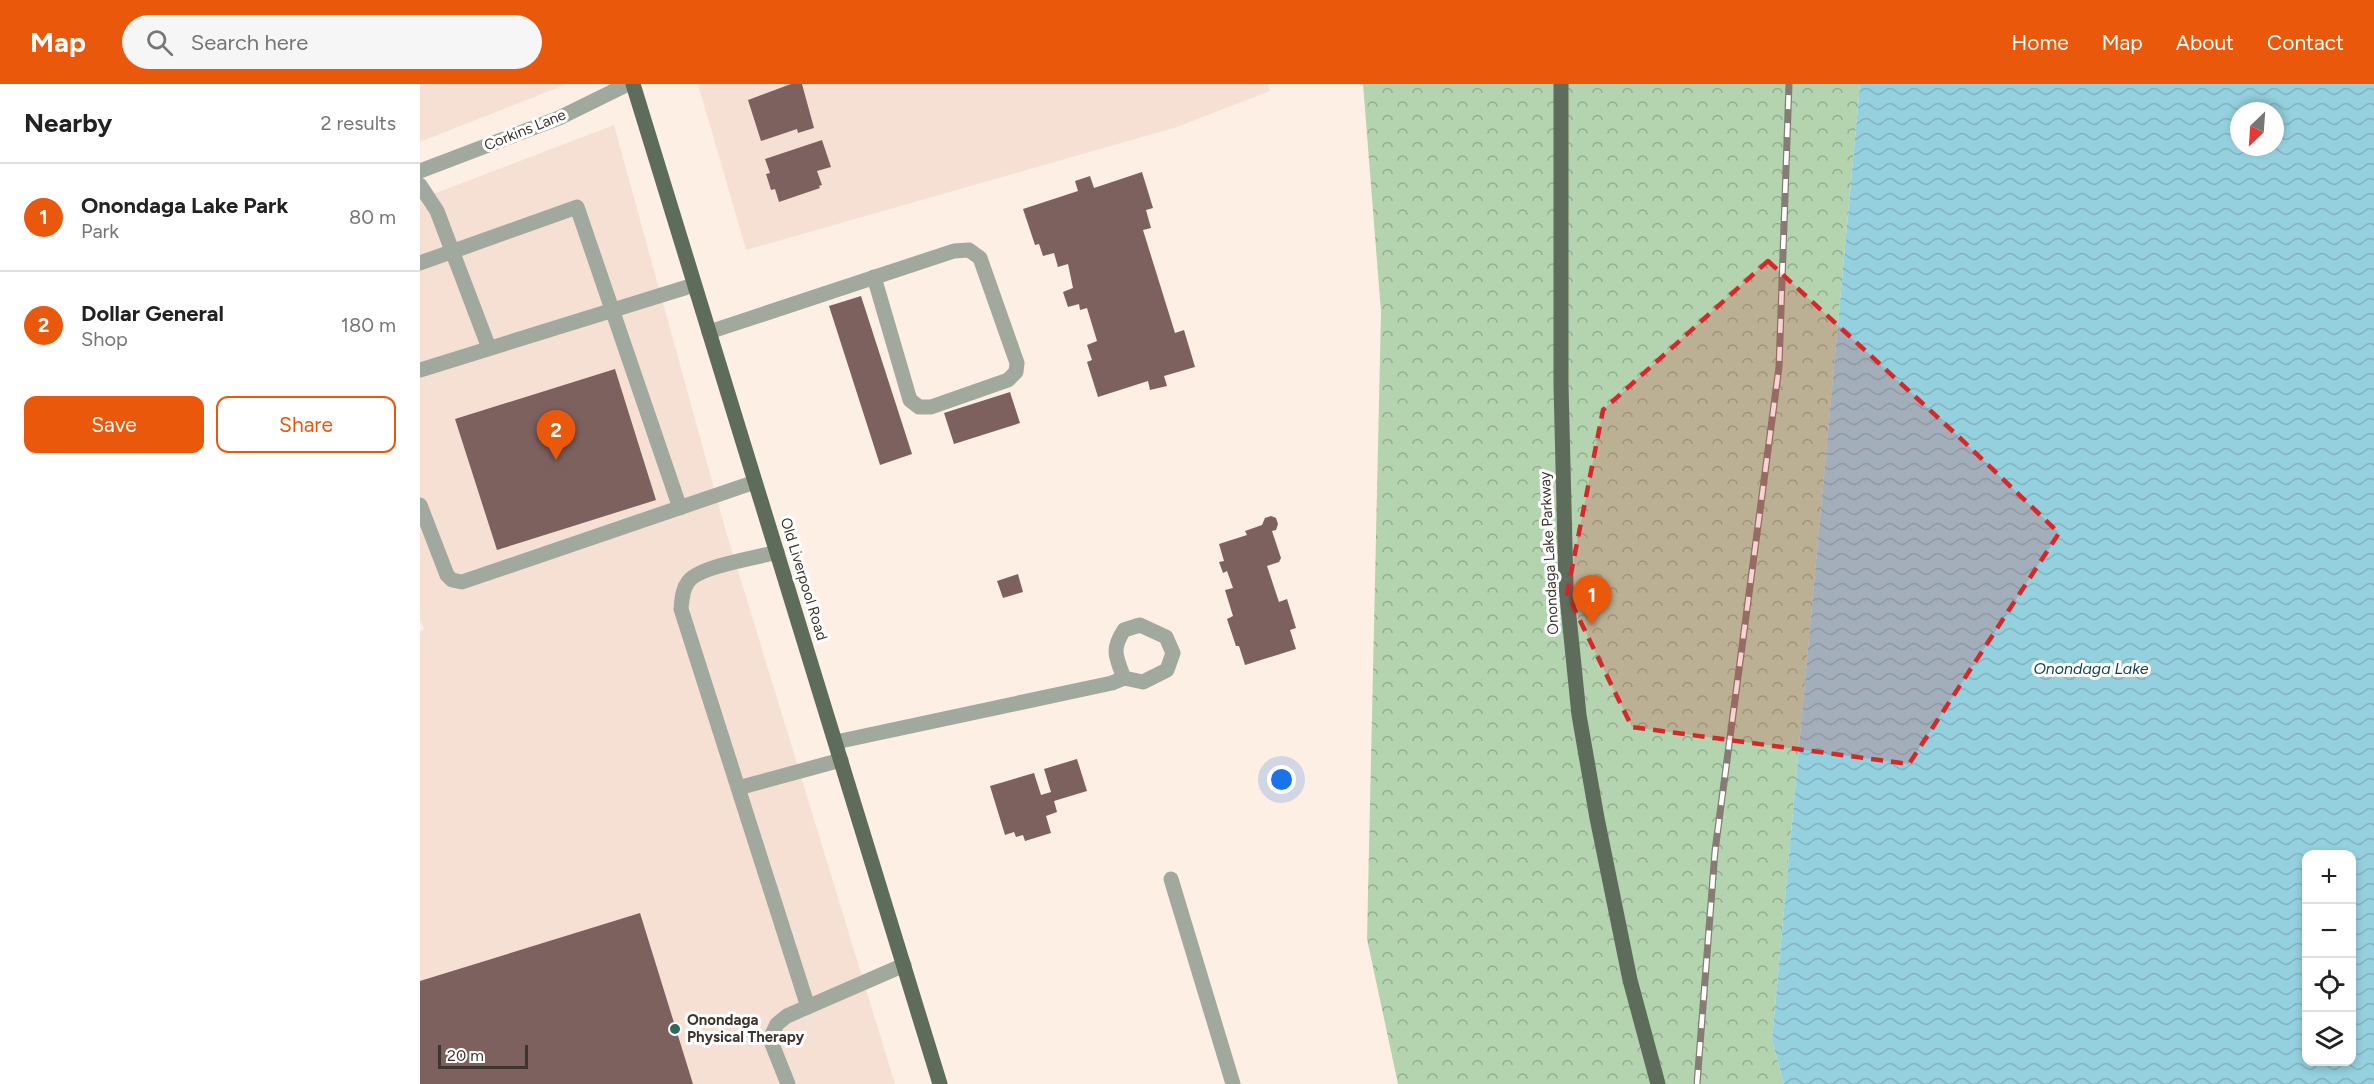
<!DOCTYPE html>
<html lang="en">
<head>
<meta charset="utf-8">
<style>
	body { margin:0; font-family:Figtree,sans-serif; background:#f6f6f6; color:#222 }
	.controls { position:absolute; right:18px; bottom:18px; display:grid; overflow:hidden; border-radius:12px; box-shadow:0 3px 9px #0003 }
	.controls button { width:54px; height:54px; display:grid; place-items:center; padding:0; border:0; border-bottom:2px solid #e0e0e0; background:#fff; color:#222; font:30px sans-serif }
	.compass { position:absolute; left:1810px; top:18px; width:54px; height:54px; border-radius:50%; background:#fff; box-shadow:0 3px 9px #0003; rotate:205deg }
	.scale { position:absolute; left:18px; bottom:15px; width:90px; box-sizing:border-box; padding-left:6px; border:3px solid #3e352e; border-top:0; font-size:16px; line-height:21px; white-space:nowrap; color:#3e352e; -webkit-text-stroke:4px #fff; paint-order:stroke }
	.you { position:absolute; left:862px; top:696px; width:21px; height:21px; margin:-15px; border:4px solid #fff; border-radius:50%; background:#1a73e8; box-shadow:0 0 0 9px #1a73e833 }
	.badge { display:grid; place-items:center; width:39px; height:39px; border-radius:50%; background:#ea580c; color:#fff; font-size:20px; font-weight:700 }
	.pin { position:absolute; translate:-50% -50px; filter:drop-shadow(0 2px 3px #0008) }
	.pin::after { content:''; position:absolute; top:32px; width:21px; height:18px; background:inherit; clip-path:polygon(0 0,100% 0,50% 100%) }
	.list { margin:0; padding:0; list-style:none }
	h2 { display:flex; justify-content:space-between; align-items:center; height:78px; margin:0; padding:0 24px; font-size:26px }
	h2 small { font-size:20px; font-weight:400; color:#767676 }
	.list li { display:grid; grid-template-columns:39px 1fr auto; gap:18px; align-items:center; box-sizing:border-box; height:108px; padding:0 24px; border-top:2px solid #e0e0e0 }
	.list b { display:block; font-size:22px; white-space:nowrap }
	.list p { margin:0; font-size:20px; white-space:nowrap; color:#767676 }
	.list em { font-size:20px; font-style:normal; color:#767676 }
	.actions { display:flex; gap:12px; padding:18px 24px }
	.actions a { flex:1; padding:14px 0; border:2px solid #ea580c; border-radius:12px; text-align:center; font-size:21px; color:#ea580c }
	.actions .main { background:#ea580c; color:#fff }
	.icon { flex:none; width:33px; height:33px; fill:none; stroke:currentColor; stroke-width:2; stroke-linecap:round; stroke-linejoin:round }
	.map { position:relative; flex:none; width:1954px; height:1000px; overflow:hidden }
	header { display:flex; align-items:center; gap:36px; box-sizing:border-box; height:84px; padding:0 30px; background:#ea580c; color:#fff }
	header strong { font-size:28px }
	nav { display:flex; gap:33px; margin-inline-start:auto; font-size:21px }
	.search { width:420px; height:54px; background:#f6f6f6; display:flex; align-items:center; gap:15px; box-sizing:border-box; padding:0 21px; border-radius:33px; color:#767676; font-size:22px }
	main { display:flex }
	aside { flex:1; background:#fff }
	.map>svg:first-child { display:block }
</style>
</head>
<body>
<header>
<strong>Map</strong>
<div class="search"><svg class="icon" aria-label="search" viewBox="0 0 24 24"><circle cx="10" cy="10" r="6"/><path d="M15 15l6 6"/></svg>Search here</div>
<nav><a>Home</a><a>Map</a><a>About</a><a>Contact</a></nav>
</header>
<main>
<aside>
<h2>Nearby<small>2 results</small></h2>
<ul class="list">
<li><span class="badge">1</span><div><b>Onondaga Lake Park</b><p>Park</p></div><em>80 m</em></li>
<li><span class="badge">2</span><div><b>Dollar General</b><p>Shop</p></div><em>180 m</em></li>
</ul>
<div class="actions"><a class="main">Save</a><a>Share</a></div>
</aside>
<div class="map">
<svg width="1954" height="1000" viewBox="0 0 1954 1000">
	<defs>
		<pattern id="park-crowns" width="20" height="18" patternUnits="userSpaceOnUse" patternTransform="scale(1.5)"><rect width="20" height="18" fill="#b4d3af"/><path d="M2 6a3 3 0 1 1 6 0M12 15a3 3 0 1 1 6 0" fill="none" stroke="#94ac8f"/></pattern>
		<pattern id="water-waves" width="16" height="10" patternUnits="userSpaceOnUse" patternTransform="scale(1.5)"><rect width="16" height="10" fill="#95d0de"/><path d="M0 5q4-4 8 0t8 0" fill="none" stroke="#82b3bf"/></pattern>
	</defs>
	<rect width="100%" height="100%" fill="#feefe4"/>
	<path fill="#f6e0d4" d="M0,0H147L0,58Z
		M278,0H848L850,7L757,43L326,166Z
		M194,41L305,444L475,1000H0V547L4,545L0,536V115Z"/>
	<path fill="url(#park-crowns)" d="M943,0H1440L1352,956L1364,1000H978L947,855L961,228Z"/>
	<path fill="url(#water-waves)" fill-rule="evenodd" d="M1440,0H1954V1000H1364L1352,956ZM1819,27H1855V63H1819ZM1886,770H1932V978H1886Z"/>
	<path fill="#7d615f" d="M371,0H382L394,44L378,49L377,45L341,57L328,16Z
		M402,56L411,83L397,87L402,101L399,102L400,104L359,118L355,105L351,106L346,90L350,89L345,75Z
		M722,88L733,124L726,126L731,144L723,146L755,249L764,246L775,283L744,292L747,302L730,306L728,297L678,313L667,278L672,276L667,261L677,257L667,224L660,226L659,220L648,223L643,208L653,204L648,180L638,183L634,169L623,172L619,160L615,161L603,125L658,107L655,97L670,92L674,104Z
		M441,212L492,370L460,381L409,222Z
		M195,285L236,416L77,466L35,335Z
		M590,308L600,339L534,360L524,329Z
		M851,432L856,434L858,440L856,446L852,447L861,474L859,478L847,482L859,518L867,515L876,544L870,546L876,565L825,581L819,562H816L807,535L813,532L805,506L813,504L807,487L803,489L799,478L804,477L799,460L827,451L825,447L842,441L845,434Z
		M598,490L603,508L583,514L577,497Z
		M657,675L667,707L634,717L637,728L626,732L631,749L605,757L603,751L596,753L594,748L585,751L570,702L614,689L621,711L631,708L624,685Z
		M220,829L273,1000H0V897Z"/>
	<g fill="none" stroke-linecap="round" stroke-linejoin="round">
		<path stroke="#a1a99f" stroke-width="15" d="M0,87L139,34L208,0
			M0,101L17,127L69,264
			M0,179L157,123L260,424
			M289,248L534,167L549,166L560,174L597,279L596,288L588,296L511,323H499L490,316L454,193
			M0,286L274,201
			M0,421L27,491L32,496L42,498L335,398
			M357,468C337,474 279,482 268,498C262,506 262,516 261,525L388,923
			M416,658L692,599L704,594L723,598L747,586L753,569L746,553L720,541L704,546C691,566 696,573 704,594
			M318,704L421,676
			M751,795L813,1000
			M368,1000L350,955L357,940L367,932L484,881"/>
		<path stroke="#5e6c5b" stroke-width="15" d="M213,0L520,1000
			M1141,0V301L1146,503L1159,631L1177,734L1210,896L1238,1000"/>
		<g stroke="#877c73" stroke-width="7">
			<path id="rail" d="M1277,1000L1295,767L1359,283L1369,0"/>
		</g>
		<use href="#rail" stroke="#fff" stroke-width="4.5" stroke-dasharray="14" stroke-linecap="butt"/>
	</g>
	<path fill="#d62828" fill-opacity="0.2" stroke="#d62828" stroke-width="4.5" stroke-dasharray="12 8" stroke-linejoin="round" d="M1348,177L1539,353L1639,449L1489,680L1212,643L1147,510L1183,326Z"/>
	<circle fill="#2b6b59" stroke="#fff" stroke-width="2" cx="255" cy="945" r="6"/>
	<g text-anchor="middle" stroke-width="6" stroke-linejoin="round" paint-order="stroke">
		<g font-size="15" fill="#3e352e" stroke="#fff">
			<text transform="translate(105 46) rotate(-22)" y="5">Corkins Lane</text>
			<text transform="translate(1129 469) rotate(-93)" y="5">Onondaga Lake Parkway</text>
			<text transform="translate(384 495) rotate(73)" y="5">Old Liverpool Road</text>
		</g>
		<g font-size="15" font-weight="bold" fill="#3e352e" stroke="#fff" text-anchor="start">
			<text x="267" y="941">Onondaga<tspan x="267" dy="17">Physical Therapy</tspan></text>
		</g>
		<g font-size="16" font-style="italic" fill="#10444f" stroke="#fff">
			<text x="1671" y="590">Onondaga Lake</text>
		</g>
	</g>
</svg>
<div class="controls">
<button>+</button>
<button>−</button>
<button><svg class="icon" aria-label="locate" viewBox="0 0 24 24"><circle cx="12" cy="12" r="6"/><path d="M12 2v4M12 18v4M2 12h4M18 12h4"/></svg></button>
<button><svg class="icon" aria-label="layers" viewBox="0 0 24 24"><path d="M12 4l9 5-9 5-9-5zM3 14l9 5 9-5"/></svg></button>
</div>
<svg class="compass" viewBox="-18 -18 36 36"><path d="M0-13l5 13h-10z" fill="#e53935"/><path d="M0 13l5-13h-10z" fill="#767676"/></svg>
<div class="scale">20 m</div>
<div class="you"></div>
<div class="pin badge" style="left:1172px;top:541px">1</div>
<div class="pin badge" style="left:136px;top:376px">2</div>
</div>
</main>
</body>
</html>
